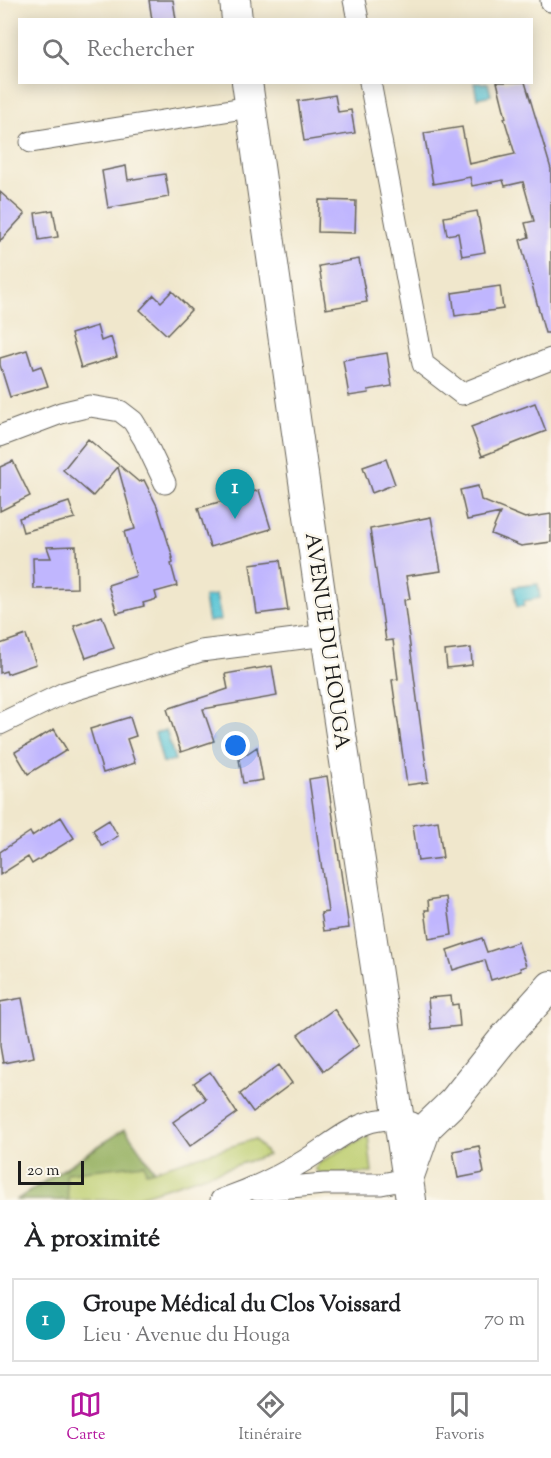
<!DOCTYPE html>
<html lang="fr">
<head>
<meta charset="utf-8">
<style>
	body { margin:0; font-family:"Sorts Mill Goudy",serif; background:#f2f2f2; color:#202124 }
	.scale { position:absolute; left:18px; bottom:15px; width:66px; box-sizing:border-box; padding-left:6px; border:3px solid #1c1c1c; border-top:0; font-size:16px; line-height:21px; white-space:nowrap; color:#1c1c1c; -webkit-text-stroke:4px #fbf7ec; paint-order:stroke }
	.you { position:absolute; left:236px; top:746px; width:21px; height:21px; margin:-15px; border:4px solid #fff; border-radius:50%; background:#1a73e8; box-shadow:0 0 0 9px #1a73e833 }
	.badge { display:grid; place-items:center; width:39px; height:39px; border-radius:50%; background:#b5179e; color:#fff; font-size:20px; font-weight:700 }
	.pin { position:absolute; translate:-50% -50px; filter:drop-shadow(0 2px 3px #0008) }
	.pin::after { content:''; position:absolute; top:32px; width:21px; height:18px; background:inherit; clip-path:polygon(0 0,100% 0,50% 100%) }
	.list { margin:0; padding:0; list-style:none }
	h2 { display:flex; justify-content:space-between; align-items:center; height:78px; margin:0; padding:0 24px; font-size:26px }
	h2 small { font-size:20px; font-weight:400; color:#757577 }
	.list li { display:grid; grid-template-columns:39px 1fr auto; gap:18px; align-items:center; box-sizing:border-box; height:84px; margin:0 12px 12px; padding:0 12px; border:2px solid #e0e0e0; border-radius:0px }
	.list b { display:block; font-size:22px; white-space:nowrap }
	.list p { margin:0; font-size:20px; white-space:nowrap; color:#757577 }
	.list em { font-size:20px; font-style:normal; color:#757577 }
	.icon { flex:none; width:33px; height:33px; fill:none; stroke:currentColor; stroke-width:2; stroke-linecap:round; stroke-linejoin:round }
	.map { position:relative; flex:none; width:551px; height:1200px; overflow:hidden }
	.search { position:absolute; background:#fff; box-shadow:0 3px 15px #0003; left:18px; right:18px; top:18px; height:66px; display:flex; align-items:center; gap:15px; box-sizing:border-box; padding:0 21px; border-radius:0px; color:#757577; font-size:22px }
	.sheet { height:174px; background:#fff }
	nav { display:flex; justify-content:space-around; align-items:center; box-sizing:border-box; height:84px; border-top:2px solid #e0e0e0; background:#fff; font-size:16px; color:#757577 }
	nav a { display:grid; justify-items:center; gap:3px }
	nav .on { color:#b5179e }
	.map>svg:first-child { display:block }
</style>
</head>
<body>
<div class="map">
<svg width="551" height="1200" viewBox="0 0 551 1200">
	<rect width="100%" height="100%" fill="#fbf7ec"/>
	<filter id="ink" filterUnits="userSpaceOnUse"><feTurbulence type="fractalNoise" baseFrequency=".0167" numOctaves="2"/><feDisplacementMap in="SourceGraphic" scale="12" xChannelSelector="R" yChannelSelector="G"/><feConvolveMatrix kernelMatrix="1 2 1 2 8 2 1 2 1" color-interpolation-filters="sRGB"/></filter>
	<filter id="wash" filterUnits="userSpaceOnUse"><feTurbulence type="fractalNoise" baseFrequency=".008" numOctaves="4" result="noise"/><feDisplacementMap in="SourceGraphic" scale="24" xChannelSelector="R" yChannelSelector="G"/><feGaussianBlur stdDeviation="1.35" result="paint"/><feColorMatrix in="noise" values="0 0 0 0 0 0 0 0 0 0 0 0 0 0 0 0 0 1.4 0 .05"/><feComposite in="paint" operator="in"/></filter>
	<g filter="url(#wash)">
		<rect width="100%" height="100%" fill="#f0e7cc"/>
		<path fill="#bdce70" stroke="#6c7546" stroke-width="1.5" d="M124,1129L154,1170L255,1139L268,1155L128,1200H16Z
			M368,1135L372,1173L321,1174L315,1169L319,1163Z"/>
		<path fill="#96b162" stroke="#59663f" stroke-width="1.5" d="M125,1129L154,1170L146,1172L144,1164L66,1173L68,1200H17Z"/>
		<path fill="#5ac5d5" stroke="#3b7078" stroke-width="1.5" d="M474,83H488L491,95L477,98Z
			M538,584L540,598L524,601V606L517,607L514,587Z
			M216,595L221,620L208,622L204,597Z
			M166,730L175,760L163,763L155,733Z"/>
		<g id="blocks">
			<path fill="#c0b6fe" d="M149,0H173L176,20H152Z
				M497,82H525L551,169V333H545L520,240L529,237L525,223L534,221L523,182L505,186L503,180L472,186L470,177L433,184L424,133L462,127L469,164L515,154L504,118H506Z
				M335,95L338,112L351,110L355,133L304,141L298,101Z
				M126,166L128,180L165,174L169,197L108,208L102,171Z
				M0,192L25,214L0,241Z
				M319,200L356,201L355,233L318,232Z
				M53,210L58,237L39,240L35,213Z
				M477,211L485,252L462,256L458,233L447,235L444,217Z
				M359,259L367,302L326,309L319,266Z
				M500,286L503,309L455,316L452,293Z
				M172,291L191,310L167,335L140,310L154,295L161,302Z
				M97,326L101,341L111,337L117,357L81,368L71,334Z
				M27,350L33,369L41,366L48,386L10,397L0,365V358Z
				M387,353L392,386L368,390L369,393L349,396L343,360Z
				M535,403L546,431L482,456L471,427Z
				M88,439L139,482L144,480L157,506L173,558H172L173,563L171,564L177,586L155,592L157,599L143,603L144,606L117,613L108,585L136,576L124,532L135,529L118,467L93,496L63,470Z
				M386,459L395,484L372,493L363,467Z
				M13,461L30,496L0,511V467Z
				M478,486L481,500L525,518L551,514V542L521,546L491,534L500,513L467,520L460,490Z
				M259,490L271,529L210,547L198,508L226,500L231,502L233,498Z
				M69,502L75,518L23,532L19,518Z
				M431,517L441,571L406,576L410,599L404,600L428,782L407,785L392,680L398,679L393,640L386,641L370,529Z
				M76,546L77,588L34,589L33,558H51L47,547Z
				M280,560L288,610L257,614L250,564Z
				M102,616L114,648L86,658L74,626Z
				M26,635L36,664L7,674L6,671L0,673V644Z
				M471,648L472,665L447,668L445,651Z
				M272,666L277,696L203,709L214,741L181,752L167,709L228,689L225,674Z
				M130,717L136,736L127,739L135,763L103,773L90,729Z
				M54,729L67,750L28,774L15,752Z
				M257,747L263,780L243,783L239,759Z
				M327,776L349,928L324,931L321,913L328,912L309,779Z
				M61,817L74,838L32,864L28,857L0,875V852L30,832L32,836Z
				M109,820L118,836L102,846L93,830Z
				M438,821L443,858L418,861L413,825Z
				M447,897L452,935L429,939L425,910H429L428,900Z
				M482,938L487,952L518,942L526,966L520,968L521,971L491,980L485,960L453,970L447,950Z
				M451,996L452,1005L458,1004L460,1026L431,1029L428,998Z
				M22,998L34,1057L3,1063L0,1046V1002Z
				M334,1009L359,1045L324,1071L298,1035Z
				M279,1065L292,1083L253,1112L240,1094Z
				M210,1072L237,1113L190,1146L173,1122L206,1099L194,1083Z
				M479,1146L484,1173L458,1178L453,1151Z"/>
		</g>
	</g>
	<g filter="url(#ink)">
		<use href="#blocks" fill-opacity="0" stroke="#66635a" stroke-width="1.5"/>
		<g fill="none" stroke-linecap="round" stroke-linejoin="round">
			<g stroke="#66635a" stroke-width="23">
				<path id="street" d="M354,0L358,20
					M551,0V1
					M370,82L423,364L462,394L551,359
					M31,142L250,107
					M0,436L61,413L90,406L120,411L133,421L144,439L165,483
					M0,724L64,693L201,651L326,635
					M257,1190L324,1184H381L408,1179
					M221,1200C250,1190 278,1177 304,1161C339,1140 367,1108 412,1123"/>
			</g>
			<g stroke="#66635a" stroke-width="32">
				<path id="secondary" d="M235,0L237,20
					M247,82L326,635L411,1200
					M409,1176L426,1128L454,1101L505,1037L551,986"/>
			</g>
			<use href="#street" stroke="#fff" stroke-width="21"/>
			<use href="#secondary" stroke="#fff" stroke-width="30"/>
		</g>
	</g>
	<g text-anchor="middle" stroke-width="5" stroke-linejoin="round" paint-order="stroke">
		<g font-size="21" fill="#1c1c1c" stroke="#fbf7ec">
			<text transform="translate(328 641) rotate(82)" y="7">AVENUE DU HOUGA</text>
		</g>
	</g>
</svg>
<div class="scale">20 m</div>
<div class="you"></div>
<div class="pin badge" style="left:235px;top:519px;background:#0f9aa8">1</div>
<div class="search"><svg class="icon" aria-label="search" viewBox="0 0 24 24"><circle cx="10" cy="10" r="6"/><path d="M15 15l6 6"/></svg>Rechercher</div>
</div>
<section class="sheet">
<h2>À proximité<small></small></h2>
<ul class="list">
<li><span class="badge" style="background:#0f9aa8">1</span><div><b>Groupe Médical du Clos Voissard</b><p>Lieu · Avenue du Houga</p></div><em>70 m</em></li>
</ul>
</section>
<nav>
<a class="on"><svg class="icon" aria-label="map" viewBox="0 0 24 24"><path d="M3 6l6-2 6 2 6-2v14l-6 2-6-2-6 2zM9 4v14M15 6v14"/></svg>Carte</a>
<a><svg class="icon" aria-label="directions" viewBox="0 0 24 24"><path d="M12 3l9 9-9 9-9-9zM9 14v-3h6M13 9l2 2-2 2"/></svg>Itinéraire</a>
<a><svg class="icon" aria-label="saved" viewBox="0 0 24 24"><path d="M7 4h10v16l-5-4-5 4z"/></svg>Favoris</a>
</nav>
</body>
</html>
